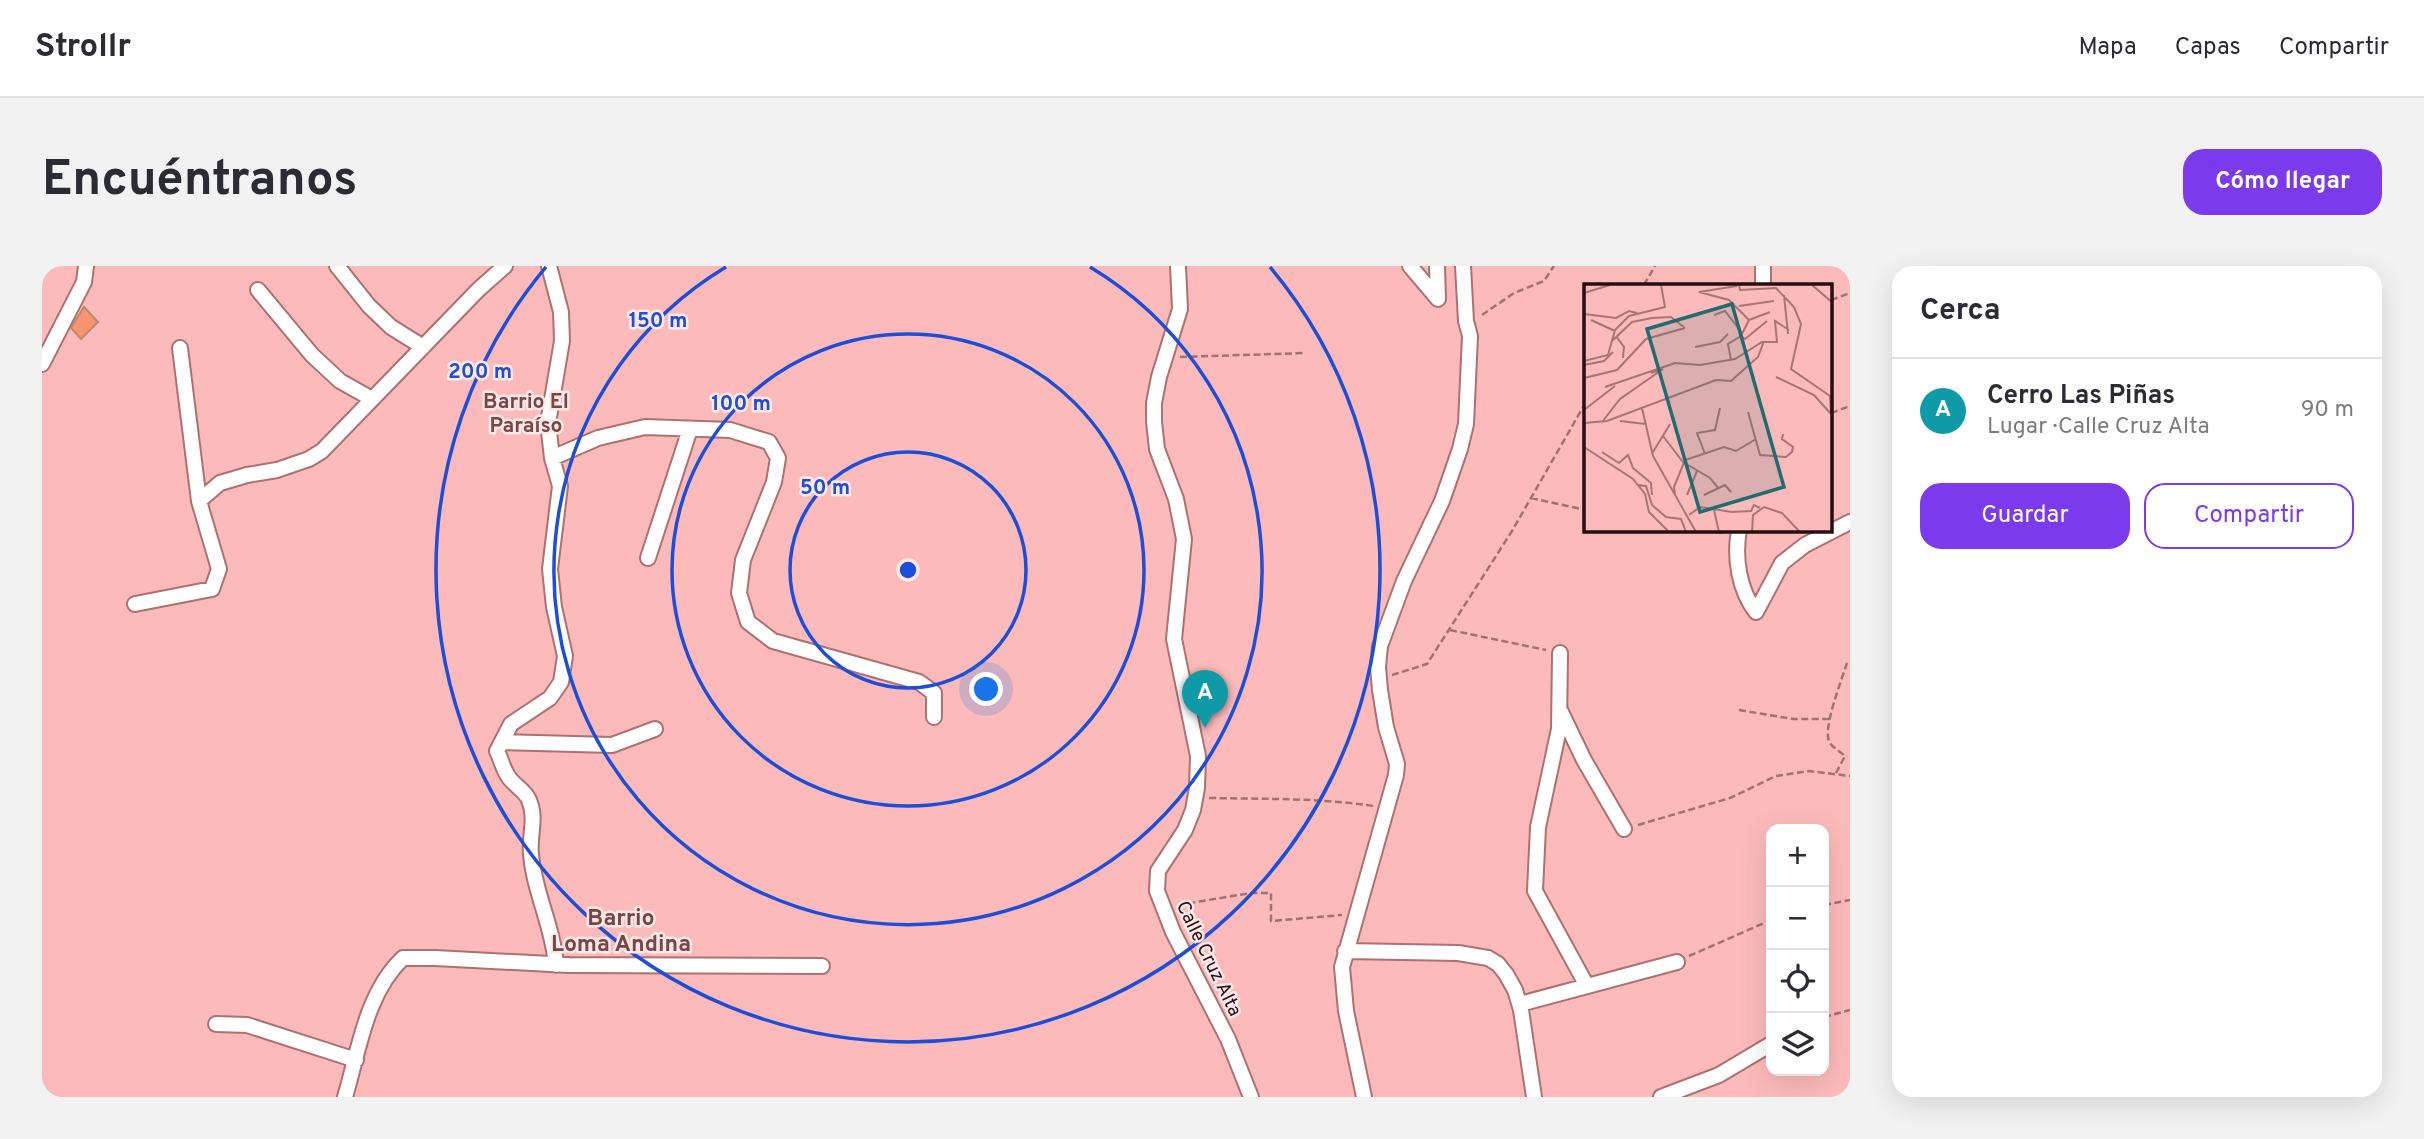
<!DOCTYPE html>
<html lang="es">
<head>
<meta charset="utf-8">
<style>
	body { margin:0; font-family:Overpass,sans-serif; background:#f2f2f3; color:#2b2b33 }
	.controls { position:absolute; right:21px; bottom:21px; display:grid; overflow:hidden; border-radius:14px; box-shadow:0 7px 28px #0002 }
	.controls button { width:63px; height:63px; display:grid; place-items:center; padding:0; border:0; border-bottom:2px solid #e1e1e2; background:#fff; color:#2b2b33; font:35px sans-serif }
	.you { position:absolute; left:945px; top:424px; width:24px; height:24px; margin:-18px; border:5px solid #fff; border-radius:50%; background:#1a73e8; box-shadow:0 0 0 10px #1a73e833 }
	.badge { display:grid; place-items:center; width:46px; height:46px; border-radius:50%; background:#7c3aed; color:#fff; font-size:23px; font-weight:700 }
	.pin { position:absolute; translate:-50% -58px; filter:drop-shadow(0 2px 4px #0008) }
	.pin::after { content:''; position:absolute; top:37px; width:24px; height:21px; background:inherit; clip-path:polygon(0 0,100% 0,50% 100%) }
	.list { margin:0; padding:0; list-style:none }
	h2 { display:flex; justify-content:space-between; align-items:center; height:91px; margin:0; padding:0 28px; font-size:30px }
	h2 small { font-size:23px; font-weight:400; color:#7c7c81 }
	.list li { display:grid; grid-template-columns:46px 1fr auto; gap:21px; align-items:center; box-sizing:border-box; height:105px; padding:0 28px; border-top:2px solid #e1e1e2 }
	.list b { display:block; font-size:26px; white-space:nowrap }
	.list p { margin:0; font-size:23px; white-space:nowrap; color:#7c7c81 }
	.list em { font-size:23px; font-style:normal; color:#7c7c81 }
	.actions { display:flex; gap:14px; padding:21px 28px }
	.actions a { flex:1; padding:16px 0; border:2px solid #7c3aed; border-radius:21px; text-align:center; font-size:24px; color:#7c3aed }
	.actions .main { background:#7c3aed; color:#fff }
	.icon { flex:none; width:38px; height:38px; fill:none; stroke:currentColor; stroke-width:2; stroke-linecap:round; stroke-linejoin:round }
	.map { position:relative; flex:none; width:1808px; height:831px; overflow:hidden; border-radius:21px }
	header { display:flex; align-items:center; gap:42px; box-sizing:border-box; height:98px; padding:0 35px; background:#fff; border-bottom:2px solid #e1e1e2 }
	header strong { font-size:33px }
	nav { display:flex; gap:38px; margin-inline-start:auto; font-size:24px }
	.intro { display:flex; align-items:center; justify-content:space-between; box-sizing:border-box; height:168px; padding:0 42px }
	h1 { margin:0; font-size:49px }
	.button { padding:18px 32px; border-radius:21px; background:#7c3aed; color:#fff; font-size:24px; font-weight:700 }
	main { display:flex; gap:42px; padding:0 42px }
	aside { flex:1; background:#fff; border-radius:21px; box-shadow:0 7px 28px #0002 }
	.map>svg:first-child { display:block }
</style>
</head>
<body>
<header>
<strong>Strollr</strong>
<nav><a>Mapa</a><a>Capas</a><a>Compartir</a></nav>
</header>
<div class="intro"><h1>Encuéntranos</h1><a class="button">Cómo llegar</a></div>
<main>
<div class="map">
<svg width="1808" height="831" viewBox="0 0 1808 831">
	<rect width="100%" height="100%" fill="#fcbbba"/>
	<path fill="#f99470" stroke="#c08773" stroke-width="2" d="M42,41L56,56L39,73L29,62Z"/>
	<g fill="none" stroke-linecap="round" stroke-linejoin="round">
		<g stroke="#ac7170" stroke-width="18">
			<path id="street" d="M295,0L327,40L349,61L381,81
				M507,0L519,46L520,75L506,157L510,192L518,220L508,303L512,341L523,390L519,416L508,432L469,458L455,485C459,493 461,503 466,510C471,519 483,524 487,534C495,553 487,568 489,588C492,626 511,660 514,699
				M1136,0L1138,43L1117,111L1112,137V156L1115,183L1134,233L1142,273L1132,373L1156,490L1155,522L1151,544L1143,564L1116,605L1115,625L1131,666L1186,773L1209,831
				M1368,0L1396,33L1395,0
				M1721,19V0
				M216,24L270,89L298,115L330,133
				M0,98L42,16L44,0
				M510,192L556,172L603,161L688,164L727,176L736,192L732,216L701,294L697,327L706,356L731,375L877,416L892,427V451
				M157,235L178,217L205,209L235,204L267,193L280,185L437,23L463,0
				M1697,264C1692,292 1697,324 1714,346L1740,297L1763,279L1808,256
				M606,292L648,163
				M93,338L170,323L177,303L157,235L138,82
				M1518,387L1517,463L1496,561L1493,625L1545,720
				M1519,446L1542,494L1582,563
				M460,476L570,479L613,463
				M1303,685L1416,687L1446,692L1456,698L1464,708L1473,724L1479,744L1492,831
				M1478,738L1635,696
				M174,758L205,759L314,794
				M303,831C317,784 324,727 361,692H393L527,699L780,700
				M1322,831L1304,745L1300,701L1354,509L1355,498L1344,461L1338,424L1336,401L1338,380L1362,315L1400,235L1418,183L1424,158L1428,70L1424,55L1421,0
				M1619,831L1677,809L1729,778"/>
		</g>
		<path stroke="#a17272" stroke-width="2.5" stroke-dasharray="7 3.5" stroke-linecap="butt" d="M1602,19L1613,0
			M1789,34L1808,27
			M1440,49L1472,27L1502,15L1512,0
			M1138,91L1264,87
			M1789,147L1808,140
			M1489,232L1544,244
			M1653,264L1683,267
			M1408,364L1504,384
			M1350,409L1385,398L1470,265L1544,136
			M1697,444L1751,453H1788
			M1794,507L1803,490C1798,485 1790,482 1787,475C1781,461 1800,413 1805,397
			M1167,532C1223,533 1277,532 1332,540
			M1596,559L1688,532L1734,510L1767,505L1808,510
			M1136,639L1209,627H1229V655L1300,649
			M1782,639L1808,634
			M1647,690L1729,654
			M1782,751L1808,744"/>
		<use href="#street" stroke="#fff" stroke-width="14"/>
	</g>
	<g fill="none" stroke="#1d4ed8" stroke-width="3.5">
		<circle cx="866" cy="304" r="118"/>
		<circle cx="866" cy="304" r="236"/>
		<path d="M1048 1A354 354 0 1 1 684 1"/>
		<path d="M1228 1A472 472 0 1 1 504 1"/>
	</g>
	<g text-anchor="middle" stroke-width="5" stroke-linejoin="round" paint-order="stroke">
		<g font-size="19" fill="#260f10" stroke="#fee9e9">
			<text transform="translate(1168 692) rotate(64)" y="7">Calle Cruz Alta</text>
		</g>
		<g font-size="21" font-weight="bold" fill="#7b4545" stroke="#fee9e9">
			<text x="484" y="142">Barrio El<tspan x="484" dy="24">Paraíso</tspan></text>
		</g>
		<g font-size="23" font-weight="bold" fill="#7b4545" stroke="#fee9e9">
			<text x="579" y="659">Barrio<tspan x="579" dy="26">Loma Andina</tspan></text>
		</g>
	</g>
	<g transform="translate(1542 18)">
		<rect width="248" height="248" fill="#fcbbba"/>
		<path fill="none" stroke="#a67676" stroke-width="2" d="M155,1L156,6L192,4L210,23L217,40L207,85L246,112L247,130M228,1L249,19M153,2L115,8L145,16L165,36M0,9L26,1M200,11L204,50M155,22L190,17M0,30L32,34L45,27L53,29M130,31L141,27L158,49M7,36L31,47M165,36L186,28M32,52L40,63L39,74M157,52L161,55L183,37M29,56L48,38L68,34L87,33L101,44M111,63L136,58L144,50M147,76L144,60L157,52L165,36M0,77L24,71L31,46L45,32L81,23L77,1M0,81L20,77L29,68M192,93L230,111L247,130M0,94L33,86L62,55L101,44M21,103L91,79L116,81L151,75L178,58H193L191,37L205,46M58,124L69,172L112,248M0,126L31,102M164,128L176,171L202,173L208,168L209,163L198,155L199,150M36,137L62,140M18,138L36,115L79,85L67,89M0,139L23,137L132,96L147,97L174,73L180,57M79,152L99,178L126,194L135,205M0,163L49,195L61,210L65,228L85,248M18,168L35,179L44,171L49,184L67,199L68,211M69,168L86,140M121,170L113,149L131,146L136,124M54,201L62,202L68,221L82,233L97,235L102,248M103,211L113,187M120,211L141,201L147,208M91,212L90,203L101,176L140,163L152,167L172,155M130,226L135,248M105,231L116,223L148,228L167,227L170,221L176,224M168,248L169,231L180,223L198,229L216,248"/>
		<path fill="#216c70" fill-opacity="0.15" stroke="#216c70" stroke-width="3.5" d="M148,20L200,203L116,228L63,45Z"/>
		<rect width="248" height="248" fill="none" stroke="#260f10" stroke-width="3.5"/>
	</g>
	<circle cx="866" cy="304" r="10" fill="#1d4ed8" stroke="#fee9e9" stroke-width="3.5"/>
	<g font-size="21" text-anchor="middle" font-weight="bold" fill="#1d4ed8" stroke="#fee9e9" stroke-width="5" stroke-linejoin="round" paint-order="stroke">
		<text x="616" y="61">150 m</text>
		<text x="438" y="112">200 m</text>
		<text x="699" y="144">100 m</text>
		<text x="783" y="228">50 m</text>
	</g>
</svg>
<div class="controls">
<button>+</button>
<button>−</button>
<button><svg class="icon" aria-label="locate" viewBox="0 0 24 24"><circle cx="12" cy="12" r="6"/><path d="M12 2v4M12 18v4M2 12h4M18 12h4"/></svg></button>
<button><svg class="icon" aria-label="layers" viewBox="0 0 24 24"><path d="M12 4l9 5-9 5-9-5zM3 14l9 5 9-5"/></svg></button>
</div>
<div class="you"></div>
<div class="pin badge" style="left:1163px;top:462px;background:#0f9aa8">A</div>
</div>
<aside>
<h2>Cerca<small></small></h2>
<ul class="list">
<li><span class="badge" style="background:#0f9aa8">A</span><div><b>Cerro Las Piñas</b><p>Lugar · Calle Cruz Alta</p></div><em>90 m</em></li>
</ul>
<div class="actions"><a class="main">Guardar</a><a>Compartir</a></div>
</aside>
</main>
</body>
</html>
